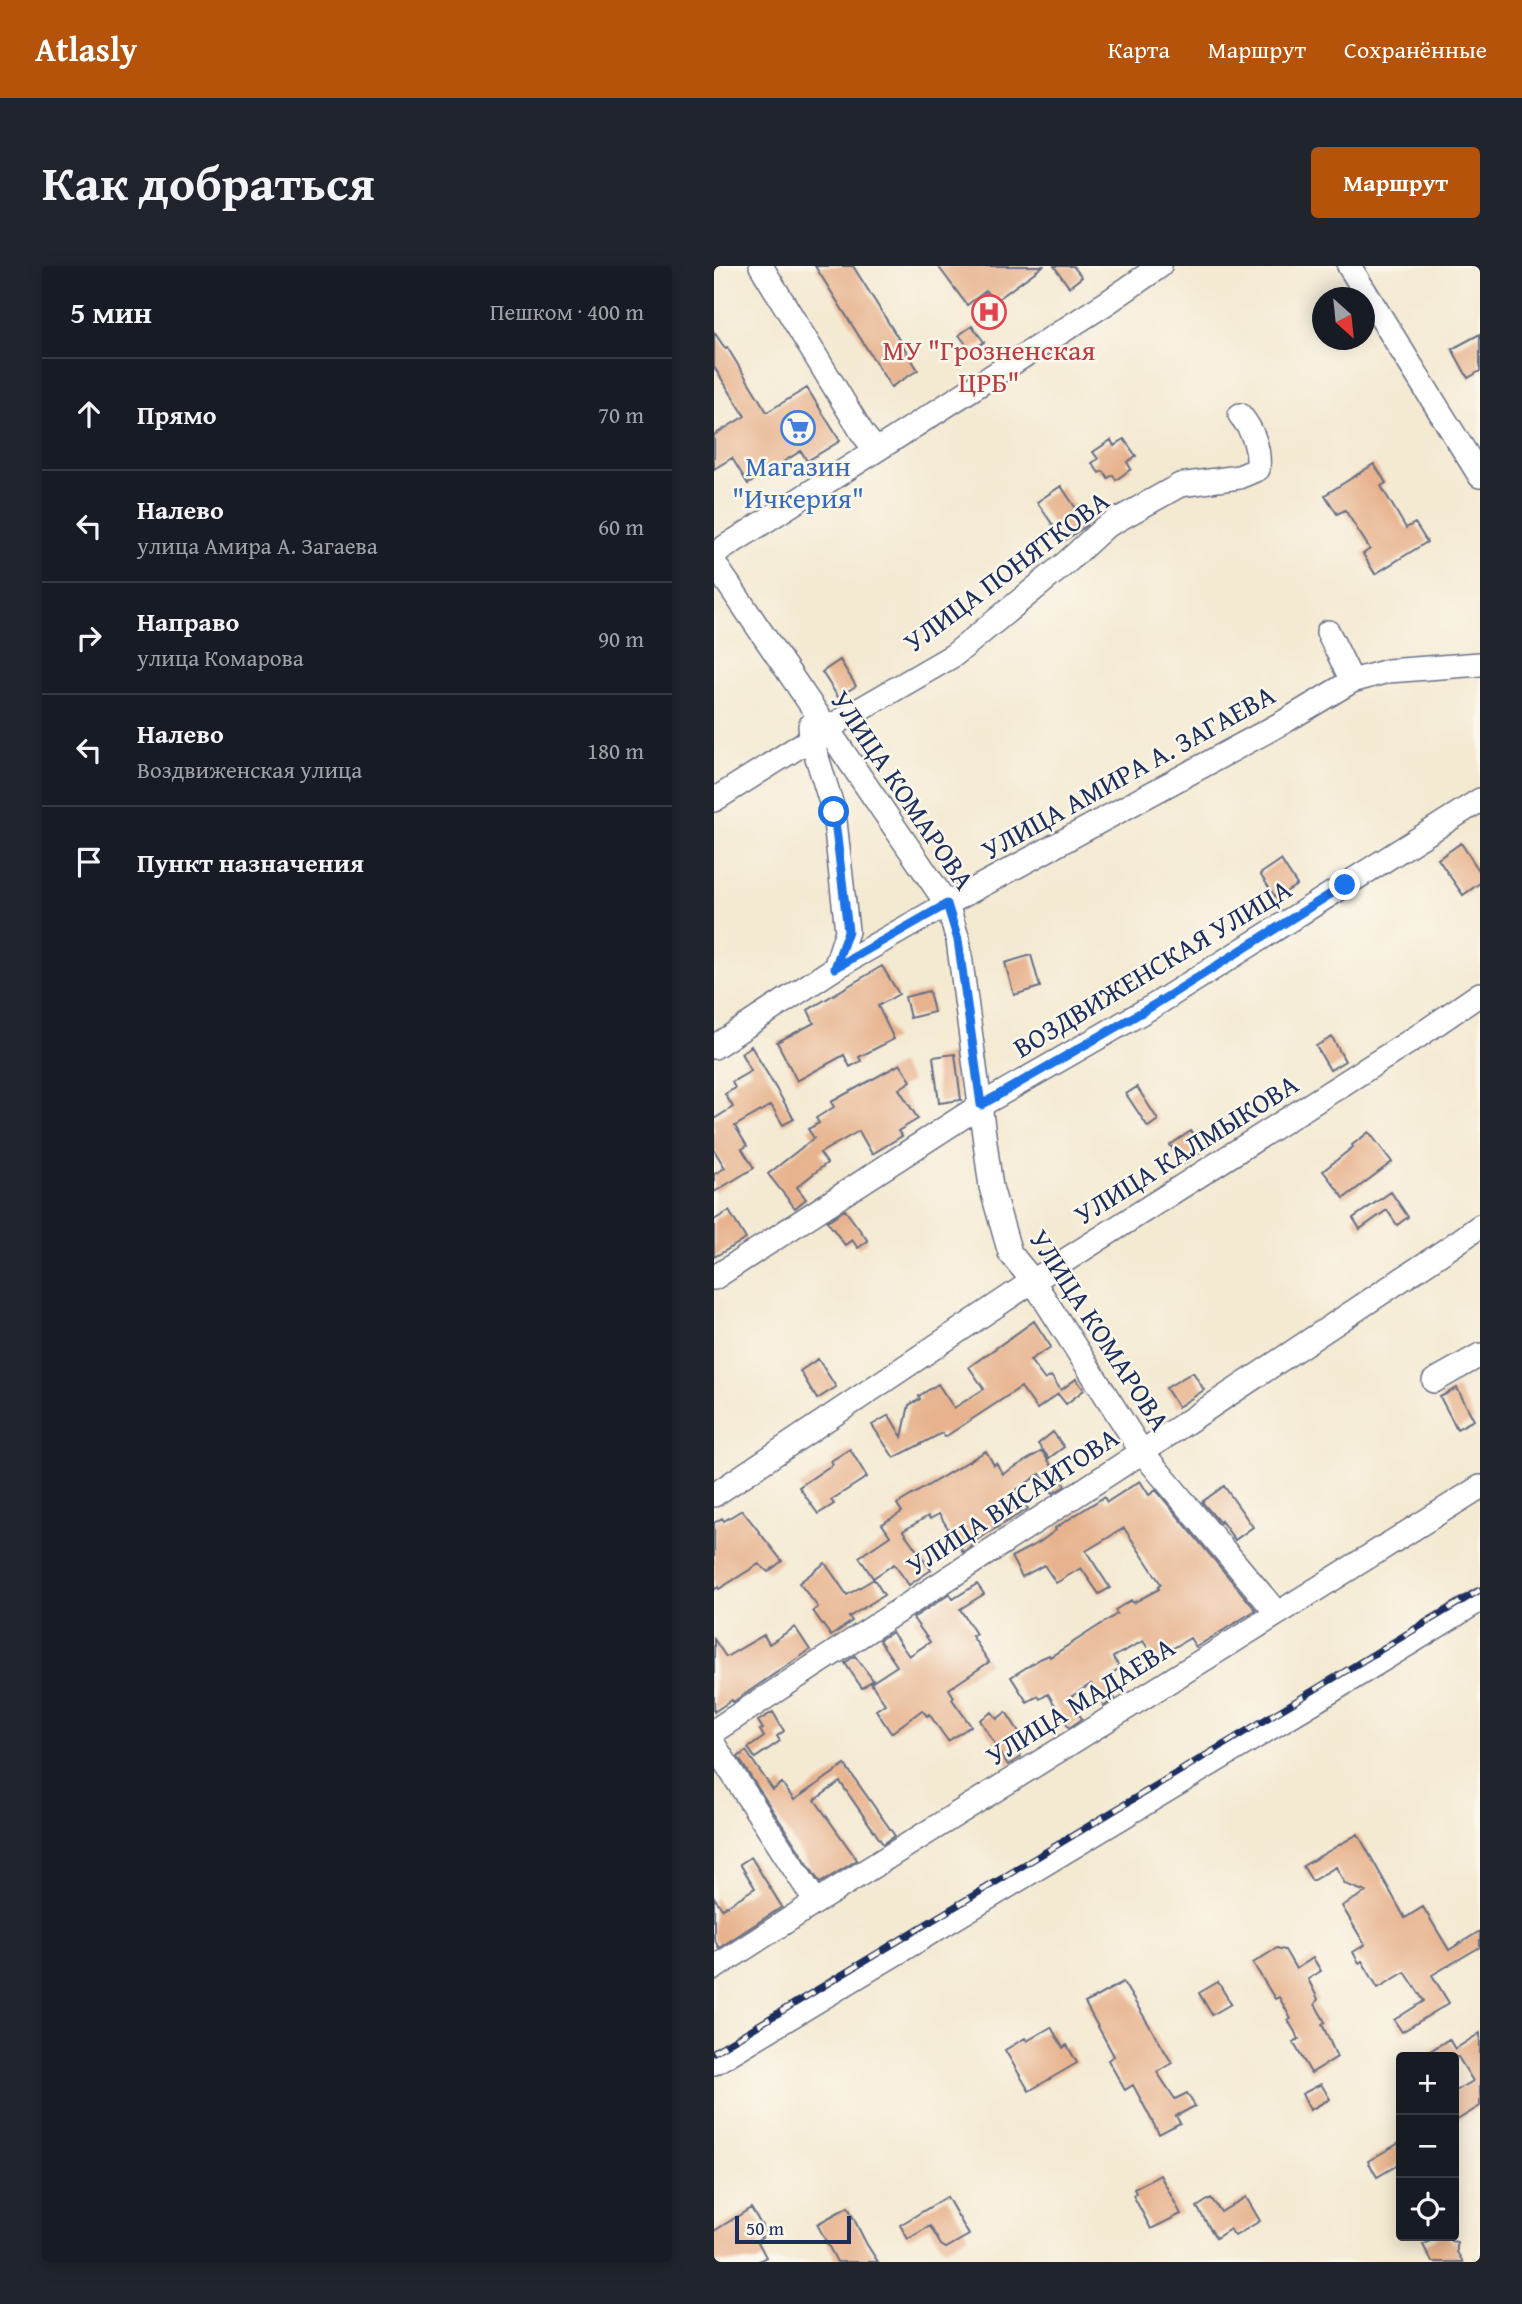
<!DOCTYPE html>
<html lang="ru">
<head>
<meta charset="utf-8">
<style>
	body { margin:0; font-family:"Gentium Book Plus",serif; background:#20242c; color:#f1f3f6 }
	.controls { position:absolute; right:21px; bottom:21px; display:grid; overflow:hidden; border-radius:7px; box-shadow:0 4px 18px #0003 }
	.controls button { width:63px; height:63px; display:grid; place-items:center; padding:0; border:0; border-bottom:2px solid #363941; background:#171b24; color:#f1f3f6; font:35px sans-serif }
	.compass { position:absolute; left:598px; top:21px; width:63px; height:63px; border-radius:50%; background:#171b24; box-shadow:0 4px 18px #0003; rotate:153deg }
	.scale { position:absolute; left:21px; bottom:18px; width:116px; box-sizing:border-box; padding-left:7px; border:4px solid #1b2f5e; border-top:0; font-size:19px; line-height:24px; white-space:nowrap; color:#1b2f5e; -webkit-text-stroke:5px #fbf7ec; paint-order:stroke }
	.stop { position:absolute; width:21px; height:21px; margin:-16px; border:5px solid #1a73e8; border-radius:50%; background:#fff }
	.stop.end { background:#1a73e8; border-color:#fff; box-shadow:0 2px 7px #0008 }
	.list { margin:0; padding:0; list-style:none }
	h2 { display:flex; justify-content:space-between; align-items:center; height:91px; margin:0; padding:0 28px; font-size:30px }
	h2 small { font-size:23px; font-weight:400; color:#9ea1a6 }
	.list li { display:grid; grid-template-columns:46px 1fr auto; gap:21px; align-items:center; box-sizing:border-box; height:112px; padding:0 28px; border-top:2px solid #363941 }
	.list b { display:block; font-size:26px; white-space:nowrap }
	.list p { margin:0; font-size:23px; white-space:nowrap; color:#9ea1a6 }
	.list em { font-size:23px; font-style:normal; color:#9ea1a6 }
	.icon { flex:none; width:38px; height:38px; fill:none; stroke:currentColor; stroke-width:2; stroke-linecap:round; stroke-linejoin:round }
	.map { position:relative; flex:none; width:766px; height:1996px; overflow:hidden; border-radius:7px }
	header { display:flex; align-items:center; gap:42px; box-sizing:border-box; height:98px; padding:0 35px; background:#b45309; color:#fff }
	header strong { font-size:33px }
	nav { display:flex; gap:38px; margin-inline-start:auto; font-size:24px }
	.intro { display:flex; align-items:center; justify-content:space-between; box-sizing:border-box; height:168px; padding:0 42px }
	h1 { margin:0; font-size:49px }
	.button { padding:18px 32px; border-radius:7px; background:#b45309; color:#fff; font-size:24px; font-weight:700 }
	main { display:flex; gap:42px; padding:0 42px }
	aside { flex:1; background:#171b24; border-radius:7px; box-shadow:0 4px 18px #0003 }
	.map>svg:first-child { display:block }
</style>
</head>
<body>
<header>
<strong>Atlasly</strong>
<nav><a>Карта</a><a>Маршрут</a><a>Сохранённые</a></nav>
</header>
<div class="intro"><h1>Как добраться</h1><a class="button">Маршрут</a></div>
<main>
<aside>
<h2>5 мин<small>Пешком · 400 m</small></h2>
<ul class="list">
<li><svg class="icon" aria-label="ahead" viewBox="0 0 24 24"><path d="M12 20V5M6 11l6-6 6 6"/></svg><div><b>Прямо</b></div><em>70 m</em></li>
<li><svg class="icon" aria-label="left" viewBox="0 0 24 24"><path d="M17 20v-9H6M10 6l-5 5 5 5"/></svg><div><b>Налево</b><p>улица Амира А. Загаева</p></div><em>60 m</em></li>
<li><svg class="icon" aria-label="right" viewBox="0 0 24 24"><path d="M7 20v-9h11M14 6l5 5-5 5"/></svg><div><b>Направо</b><p>улица Комарова</p></div><em>90 m</em></li>
<li><svg class="icon" aria-label="left" viewBox="0 0 24 24"><path d="M17 20v-9H6M10 6l-5 5 5 5"/></svg><div><b>Налево</b><p>Воздвиженская улица</p></div><em>180 m</em></li>
<li><svg class="icon" aria-label="arrive" viewBox="0 0 24 24"><path d="M6 21V4h12l-3 4 3 4H6"/></svg><div><b>Пункт назначения</b></div></li>
</ul>
</aside>
<div class="map">
<svg width="766" height="1996" viewBox="0 0 766 1996">
	<rect width="100%" height="100%" fill="#fbf7ec"/>
	<filter id="ink" filterUnits="userSpaceOnUse"><feTurbulence type="fractalNoise" baseFrequency=".0143" numOctaves="2"/><feDisplacementMap in="SourceGraphic" scale="14" xChannelSelector="R" yChannelSelector="G"/><feConvolveMatrix kernelMatrix="1 2 1 2 8 2 1 2 1" color-interpolation-filters="sRGB"/></filter>
	<filter id="wash" filterUnits="userSpaceOnUse"><feTurbulence type="fractalNoise" baseFrequency=".00686" numOctaves="4" result="noise"/><feDisplacementMap in="SourceGraphic" scale="28" xChannelSelector="R" yChannelSelector="G"/><feGaussianBlur stdDeviation="1.57" result="paint"/><feColorMatrix in="noise" values="0 0 0 0 0 0 0 0 0 0 0 0 0 0 0 0 0 1.4 0 .05"/><feComposite in="paint" operator="in"/></filter>
	<g filter="url(#wash)">
		<rect width="100%" height="100%" fill="#f4e9d1"/>
		<g id="blocks">
			<path fill="#e7b28d" d="M101,0H139L204,104L177,121Z
				M224,0H329L280,36L272,25L253,39Z
				M340,0H359L368,11L355,21Z
				M258,60L270,76L257,85L245,69Z
				M0,66L11,82L13,81L53,146L93,122L126,175L93,195L87,185L34,218L18,192L0,203V169L31,150L0,101Z
				M766,68V105L754,112L738,83Z
				M410,173L422,190L413,196L417,203L402,214L399,209L394,212L389,205L385,207L378,197L384,193L379,186L397,174L400,180Z
				M660,198L672,217L667,220L692,262L701,257L713,276L661,308L649,288L656,283L631,244L623,248L611,229Z
				M347,220L373,259L350,275L323,236Z
				M126,394L142,420L124,431L108,406Z
				M747,577L766,606V617L749,629L724,593Z
				M567,594L583,619L562,632L546,608Z
				M317,689L326,721L300,729L291,697Z
				M168,700L185,728L164,740L180,773L145,791L147,795L136,801L130,789L83,815L63,776L100,757L94,744Z
				M215,725L220,746L196,752L191,731Z
				M618,771L631,795L616,804L602,780Z
				M37,780L80,853L69,859L57,839L21,860L33,880L28,883L40,902L0,926V908L11,902L0,884V853L19,841L11,828L21,822L18,816L37,805L27,787Z
				M241,788L247,834L225,837L219,791Z
				M186,798L197,815L185,823L204,853L184,865L188,870L158,888L145,865L106,887L113,897L83,921L92,933L81,942L54,908L100,872L94,863L105,857L102,852L120,841L117,836Z
				M423,821L444,854L434,861L412,828Z
				M477,865L490,884L469,898L456,879Z
				M655,866L678,896L630,932L609,905L639,881L638,879Z
				M677,926L694,951L683,959L673,944L646,963L639,952Z
				M131,944L154,975L144,982L138,974L131,979L113,955Z
				M15,945L32,973L0,991V954Z
				M320,1055L337,1081L316,1094L331,1114L337,1110L347,1124L362,1113L370,1124L352,1138L344,1128L323,1143L307,1121L231,1171L228,1167L180,1192L158,1159L175,1149L188,1171L195,1139L206,1133L205,1130L224,1118L240,1142L270,1123L255,1101Z
				M104,1093L122,1121L103,1133L86,1105Z
				M479,1106L490,1124L464,1141L452,1122Z
				M743,1122L760,1154L743,1163L726,1131Z
				M339,1166L350,1181L335,1192L324,1178Z
				M136,1183L153,1211L117,1234L120,1238L104,1248L85,1221L119,1198L117,1195Z
				M272,1185L280,1199L282,1197L289,1208L328,1185L351,1220L339,1227L326,1208L302,1224L314,1243L259,1276L261,1278L249,1286L225,1248L216,1253L214,1250L189,1265L217,1304L195,1319L180,1298L159,1312L145,1291L176,1270L168,1258L188,1246L183,1238Z
				M426,1215L435,1229L442,1224L542,1344L482,1381L476,1372L441,1393L429,1375L399,1391L406,1402L389,1413L401,1433L390,1440L377,1418L355,1432L368,1453L355,1462L334,1428L326,1433L324,1430L313,1436L297,1411L326,1393L335,1389L336,1391L403,1348L401,1344L417,1334L419,1337L445,1323L444,1321L447,1318L410,1262L372,1285L396,1322L385,1328L367,1302L342,1317L330,1299L308,1311L297,1291L326,1276L342,1264L341,1262L390,1231L393,1236Z
				M510,1220L539,1261L521,1274L507,1255L506,1257L488,1236Z
				M28,1244L68,1295L54,1306L45,1298L5,1323L4,1321L0,1324V1257L8,1252L10,1255Z
				M111,1297L133,1329L160,1313L170,1329L135,1351L138,1355L117,1370L99,1345L104,1341L85,1317Z
				M263,1318L270,1328L246,1343L262,1368L258,1370L275,1396L235,1423L240,1431L238,1433L257,1460L234,1475L215,1448L213,1450L208,1444L177,1467L162,1444L171,1438L157,1417L183,1400L165,1374L178,1366L195,1390L216,1376L199,1352L236,1328L239,1333Z
				M81,1361L96,1384L19,1436L18,1434L0,1446V1373L12,1391L50,1369L55,1378Z
				M141,1390L159,1414L148,1422L131,1397Z
				M59,1446L70,1465L63,1470L66,1475L41,1492L34,1482L50,1471L46,1464L49,1463L44,1455Z
				M278,1446L283,1453L292,1446L309,1472L299,1479L307,1491L294,1499L266,1454Z
				M32,1485L59,1524L68,1517L80,1534L131,1499L181,1570L169,1578L126,1516L101,1534L143,1594L106,1617L24,1491Z
				M644,1568L691,1652L709,1641L735,1684L766,1665V1681L718,1709L735,1737L688,1766L680,1754L710,1735L691,1706L664,1722L648,1695L645,1697L639,1686L651,1679L628,1640L652,1626L631,1618L622,1601L598,1615L589,1600Z
				M37,1591L68,1641L5,1682L0,1673V1631L8,1643L41,1622L26,1598Z
				M563,1682L571,1684L582,1703L599,1692L607,1705L594,1713L604,1733L601,1738L611,1756L608,1758L623,1791L597,1807L579,1776L585,1773L574,1754L577,1753L565,1731L561,1733L539,1697Z
				M409,1716L458,1797L443,1806L461,1833L473,1827L481,1840L462,1850L466,1857L445,1868L419,1819L411,1824L394,1794L400,1790L371,1737Z
				M504,1716L517,1738L498,1749L485,1727Z
				M337,1761L349,1782L353,1779L363,1797L315,1825L291,1784L311,1772L313,1775Z
				M766,1767V1840L740,1856V1826L759,1815L744,1791H707L735,1773L741,1783Z
				M607,1818L616,1833L596,1844L588,1828Z
				M687,1876V1897L663,1911L654,1895Z
				M446,1909L467,1948L437,1963L419,1929L422,1927L420,1923Z
				M233,1931L255,1969L232,1982L227,1979L216,1960L194,1973L186,1959Z
				M532,1931L546,1955L521,1970L516,1963L502,1972L483,1941L497,1932L507,1946Z
				M134,1941L152,1977L164,1996H123L103,1958Z
				M37,1942L53,1968L43,1974L52,1991L43,1996H0V1965Z
				M725,1970H734L737,1975L743,1976V1986L749,1996H718L709,1979Z"/>
		</g>
	</g>
	<g filter="url(#ink)">
		<use href="#blocks" fill-opacity="0" stroke="#677086" stroke-width="2"/>
		<g fill="none" stroke-linecap="round" stroke-linejoin="round">
			<g stroke="#677086" stroke-width="26">
				<path id="minor" d="M47,0L149,168L162,184
					M635,0L766,210
					M0,288L394,36L446,0
					M0,297L233,638L244,674L277,921L296,987L319,1015L428,1186L563,1347
					M614,366L638,415
					M96,460L97,472L120,546L133,665L121,702
					M0,534L114,462L240,389L353,296L391,261L466,219L525,211L544,203C546,184 539,164 526,149
					M0,781L121,702L233,638L568,457L638,415L674,405L766,398
					M0,1012L267,839L441,739L766,534
					M720,1115L766,1089
					M0,1229L319,1015L706,769L766,728
					M0,1465L428,1186L738,980L766,960
					M0,1479L102,1636
					M0,1702L102,1636L766,1221
					M0,1797L611,1429L766,1334"/>
			</g>
			<use href="#minor" stroke="#fff" stroke-width="23"/>
			<g stroke="#1b2f5e" stroke-width="7">
				<path id="rail" d="M0,1786L766,1324"/>
			</g>
			<use href="#rail" stroke="#fbf7ec" stroke-width="4.5" stroke-dasharray="13" stroke-linecap="butt"/>
		</g>
	</g>
	<g fill="none" stroke-linecap="round" stroke-linejoin="round" filter="url(#ink)">
		<path stroke="#1a73e8" stroke-width="9" d="M120,546L134,665L121,702L233,638L244,674L267,839L440,739L631,619"/>
	</g>
	<defs>
		<g id="hospital-ring" transform="scale(1.75)"><circle r="9.5" fill="#fbf7ec" stroke="#e0444e" stroke-width="1.5"/><path d="M-5-5h3v3.5h4V-5h3V5h-3V1.5h-4V5h-3Z" fill="#e0444e"/></g>
		<g id="supermarket-ring" transform="scale(1.75)"><circle r="9.5" fill="#fbf7ec" stroke="#3f7fe0" stroke-width="1.5"/><path d="M-6-5.5h2.5l.6 2H6L4.5 2H-2.5L-4.4-4H-6ZM-1.5 3.2a1.3 1.3 0 1 0 .1 0ZM3 3.2a1.3 1.3 0 1 0 .1 0Z" fill="#3f7fe0"/></g>
	</defs>
	<g fill-rule="evenodd">
		<use href="#hospital-ring" x="275" y="46"/>
		<use href="#supermarket-ring" x="84" y="162"/>
	</g>
	<g text-anchor="middle" stroke-width="5" stroke-linejoin="round" paint-order="stroke">
		<g font-size="28" fill="#be3a42" stroke="#fbf7ec">
			<text x="275" y="94">МУ "Грозненская<tspan x="275" dy="32">ЦРБ"</tspan></text>
		</g>
		<g font-size="28" fill="#366cbe" stroke="#fbf7ec">
			<text x="84" y="210">Магазин<tspan x="84" dy="32">"Ичкерия"</tspan></text>
		</g>
		<g font-size="28" fill="#1b2f5e" stroke="#fbf7ec">
			<text transform="translate(292 305) rotate(-37)" y="10">УЛИЦА ПОНЯТКОВА</text>
			<text transform="translate(414 506) rotate(-29)" y="10">УЛИЦА АМИРА А. ЗАГАЕВА</text>
			<text transform="translate(189 524) rotate(56)" y="10">УЛИЦА КОМАРОВА</text>
			<text transform="translate(438 702) rotate(-31)" y="10">ВОЗДВИЖЕНСКАЯ УЛИЦА</text>
			<text transform="translate(472 883) rotate(-32)" y="10">УЛИЦА КАЛМЫКОВА</text>
			<text transform="translate(386 1064) rotate(57)" y="10">УЛИЦА КОМАРОВА</text>
			<text transform="translate(298 1235) rotate(-33)" y="10">УЛИЦА ВИСАИТОВА</text>
			<text transform="translate(366 1435) rotate(-32)" y="10">УЛИЦА МАДАЕВА</text>
		</g>
	</g>
</svg>
<div class="controls">
<button>+</button>
<button>−</button>
<button><svg class="icon" aria-label="locate" viewBox="0 0 24 24"><circle cx="12" cy="12" r="6"/><path d="M12 2v4M12 18v4M2 12h4M18 12h4"/></svg></button>
</div>
<svg class="compass" viewBox="-18 -18 36 36"><path d="M0-13l5 13h-10z" fill="#e53935"/><path d="M0 13l5-13h-10z" fill="#9ea1a6"/></svg>
<div class="scale">50 m</div>
<div class="stop" style="left:120px;top:546px"></div>
<div class="stop end" style="left:631px;top:619px"></div>
</div>
</main>
</body>
</html>
